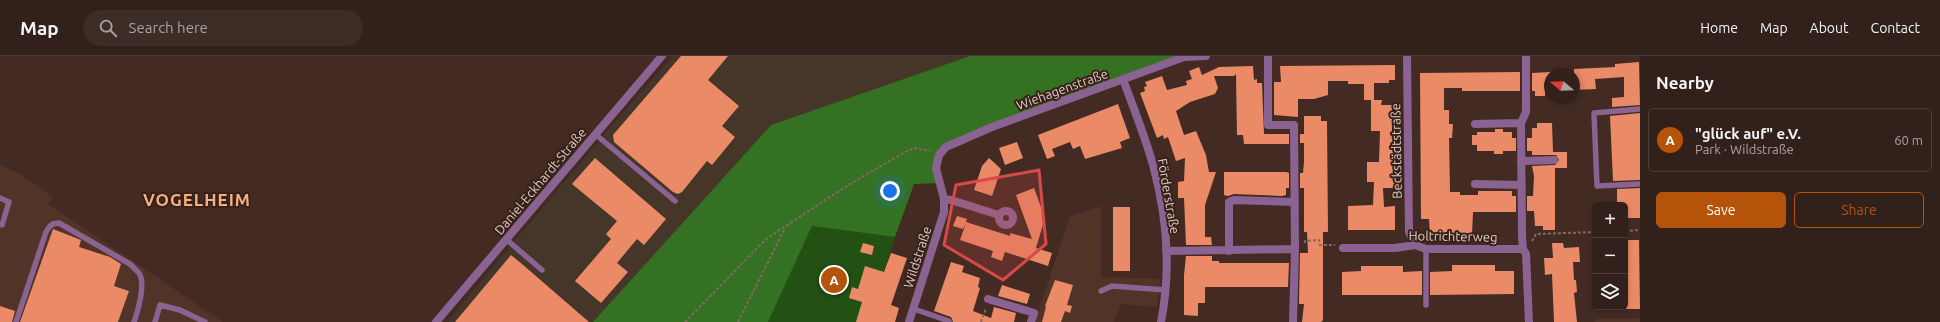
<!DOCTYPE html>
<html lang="en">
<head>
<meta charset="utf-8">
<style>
	body { margin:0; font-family:Ubuntu,sans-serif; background:#3d2d27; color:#f1f3f6 }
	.controls { position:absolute; right:12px; bottom:12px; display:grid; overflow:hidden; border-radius:6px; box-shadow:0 2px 6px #0003 }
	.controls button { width:36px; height:36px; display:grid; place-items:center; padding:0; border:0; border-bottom:1px solid #4d3e39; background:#32201a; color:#f1f3f6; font:20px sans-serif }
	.compass { position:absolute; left:1544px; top:12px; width:36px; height:36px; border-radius:50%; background:#32201a; box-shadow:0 2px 6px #0003; rotate:289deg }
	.you { position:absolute; left:890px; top:135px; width:14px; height:14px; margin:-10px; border:3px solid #fff; border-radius:50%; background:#1a73e8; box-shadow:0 0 0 6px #1a73e833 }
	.badge { display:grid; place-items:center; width:26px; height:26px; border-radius:50%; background:#b45309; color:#fff; font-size:13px; font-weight:700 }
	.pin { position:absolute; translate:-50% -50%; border:2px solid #fff; box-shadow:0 1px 4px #0006 }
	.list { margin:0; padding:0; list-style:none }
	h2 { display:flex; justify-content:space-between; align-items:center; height:52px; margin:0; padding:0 16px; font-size:17px }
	h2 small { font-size:13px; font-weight:400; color:#a8a3a2 }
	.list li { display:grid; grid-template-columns:26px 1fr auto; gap:12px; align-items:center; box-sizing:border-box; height:64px; margin:0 8px 8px; padding:0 8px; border:1px solid #4d3e39; border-radius:6px }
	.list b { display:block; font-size:15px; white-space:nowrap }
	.list p { margin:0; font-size:13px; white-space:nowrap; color:#a8a3a2 }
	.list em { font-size:13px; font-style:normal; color:#a8a3a2 }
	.actions { display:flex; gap:8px; padding:12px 16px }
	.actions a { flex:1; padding:9px 0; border:1px solid #b45309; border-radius:6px; text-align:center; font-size:14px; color:#b45309 }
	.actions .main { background:#b45309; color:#fff }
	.icon { flex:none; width:22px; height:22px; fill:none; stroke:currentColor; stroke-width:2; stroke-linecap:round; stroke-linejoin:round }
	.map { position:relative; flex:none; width:1640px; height:266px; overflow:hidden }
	header { display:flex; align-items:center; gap:24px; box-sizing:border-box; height:56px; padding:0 20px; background:#32201a; border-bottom:1px solid #4d3e39 }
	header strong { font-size:19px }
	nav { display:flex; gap:22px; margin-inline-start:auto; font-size:14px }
	.search { width:280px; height:36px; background:#3d2d27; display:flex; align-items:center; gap:10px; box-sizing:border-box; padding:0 14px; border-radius:22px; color:#a8a3a2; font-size:15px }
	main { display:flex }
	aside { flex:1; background:#32201a }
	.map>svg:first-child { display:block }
</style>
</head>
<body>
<header>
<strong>Map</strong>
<div class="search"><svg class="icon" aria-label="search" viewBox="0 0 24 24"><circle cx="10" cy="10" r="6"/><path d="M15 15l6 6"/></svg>Search here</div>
<nav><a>Home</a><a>Map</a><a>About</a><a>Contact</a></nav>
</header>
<main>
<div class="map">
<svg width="1640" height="266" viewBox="0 0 1640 266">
	<rect width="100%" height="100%" fill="#432b23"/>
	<path fill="#453629" d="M673,0H970L771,69L593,266H447L607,75Z"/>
	<path fill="#513328" d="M0,109L22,119L53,141L48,148L223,266H0Z
		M1101,150V221L1160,223L1157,251L1121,248L1114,266H1035L1070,160Z
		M1640,262V266H1595V263Z"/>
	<path fill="#225113" d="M812,170L895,181L867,266H768Z"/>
	<path fill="#357122" d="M970,0H1177L991,71L939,98V127L914,128L895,181L812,170L768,266H593L771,69Z"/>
	<path fill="#eb8a67" d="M681,0H728L708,24L739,50L722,70L735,81L712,109L707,105L682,136L678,138L673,136L614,86L613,79Z
		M1639,6L1640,49L1612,51V42L1624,41V21L1595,23L1596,33L1574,34V13L1615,11V8Z
		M1395,9V24H1389V27H1374V44H1364V28H1348V25H1328V39L1314,43H1298V61L1274,59V26H1281L1280,10Z
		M1253,10L1254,24L1257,23V27H1262L1264,78H1289V88H1244L1243,79H1237L1236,18L1234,20H1214L1218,32L1215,38L1190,46L1176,55L1184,79L1196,75L1206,99L1209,116H1216L1205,149V181H1211L1212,189H1186L1184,142H1178V126L1184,125L1185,102L1176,105L1168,81L1164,83L1163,79L1157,82L1140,37L1145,35L1144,31L1147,30L1145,26L1162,20L1167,34L1187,29L1186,25L1192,23L1189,15L1199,11L1202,19L1219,11Z
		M1520,16V35H1462V32H1444V54H1449V68H1453L1452,82H1449L1450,136H1460V139H1478V135H1512V140H1516V156H1473L1472,178H1430L1429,163H1421L1420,17Z
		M1550,16V35H1545V40H1535V35H1532V17Z
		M1371,44H1382L1381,49H1392V79H1395V132H1383L1384,151L1395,150V174H1348V150L1373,149L1374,126H1367V106H1379L1380,75H1371Z
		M1118,48L1130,82L1120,86L1122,92L1085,103L1080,90L1073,93L1070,86L1052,93L1055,100L1047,103L1038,79Z
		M1640,57V124L1613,125L1610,60Z
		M1304,60H1321V65H1327L1328,176H1323V264L1321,266H1302L1304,248H1299L1300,197H1308L1307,176H1304V132H1300V117H1303L1304,106V87H1300V78H1304Z
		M1537,67H1552L1553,96H1567V112H1555V174H1543V170H1535L1534,155H1527V140H1533L1534,120L1532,110L1555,109L1559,104L1556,99H1532V95H1527V82H1532V72H1537Z
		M1495,73H1503V76H1512V82H1516V95H1503V98H1494V95H1477V89H1472V79H1477V76H1495Z
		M1017,86L1023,102L1005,109L999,92Z
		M595,102L666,163L644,189L637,183L617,207L628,216L601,247L575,225L611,183L606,178L617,165L572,128Z
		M989,102L1001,113L992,140L974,134L982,110Z
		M1224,116H1286L1289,117V132H1286V139L1282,140L1234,138L1228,140L1224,139Z
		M1034,132L1045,162L1036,192L1052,197L1048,210L1005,196L1002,205L991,201L993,195L960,184L966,167L963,173L953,170L957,160L967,163L966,166L1010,180V177L1032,183L1016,139Z
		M1640,132V162H1625V149H1617V133Z
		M1113,151H1130V215H1113Z
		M53,173L81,184L79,191L110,201L121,208L114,230L129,235L118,266H20Z
		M1625,184H1639L1640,253H1625Z
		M863,187L874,190L872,199L860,196Z
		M1552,187H1563L1564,192L1579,191L1580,206H1573L1574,224H1576L1577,236L1574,237L1577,266H1554L1552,218L1545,219L1544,202H1553Z
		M891,197L907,202L891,249L899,252L895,266H856L862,246L849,242L852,231L858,233L865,210L884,216Z
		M511,199L522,208L589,266H455Z
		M1186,200H1212V205H1219V207H1289L1288,231H1205V247H1198V260L1184,259V219Z
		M951,206L964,210L962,216L980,222L978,231L980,232L973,255L991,262L994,251L1016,257L1014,266H953L951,261L934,255Z
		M1452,209H1495V215H1514V238L1430,239V216L1452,215Z
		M1361,210H1403V216L1422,215V239H1342V216L1361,215Z
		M1055,224L1073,229L1067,249L1072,250L1070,257L1065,255L1061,266H1042L1046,251L1045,250Z
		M1002,229L1030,238L1027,248L998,240Z
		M0,250L15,255L12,266H0Z"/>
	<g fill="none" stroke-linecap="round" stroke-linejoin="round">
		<path stroke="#806b64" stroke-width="2" stroke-dasharray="3 2" stroke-linecap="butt" d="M1625,175L1640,174
			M1532,185L1536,178L1595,176
			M1305,187V185L1319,184L1320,189H1335
			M685,266L766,183L845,131L907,95L915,92L930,95
			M738,266L785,172
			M981,266L986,252"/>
		<path stroke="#8b6392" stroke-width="5.5" d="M1640,53L1594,57L1597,130L1640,128
			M595,78L675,145
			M0,142L9,146L2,169
			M507,184L542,214
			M1101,235L1112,230L1166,234
			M1426,249V193
			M914,253L949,265
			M16,266L46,176C49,170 52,167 59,167L130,208C133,211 136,214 139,217C146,227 138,255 134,266
			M155,266L160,249L180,254L205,266"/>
		<path stroke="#8b6392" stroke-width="8" d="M1268,0V69H1294L1295,193L1293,266
			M1407,0L1409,176L1415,189
			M1526,0V56L1521,67L1522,181L1523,193L1526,198L1529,266
			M1123,23C1133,51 1145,80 1153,109C1167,160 1171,215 1161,266
			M1475,68L1521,67
			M1521,105L1554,104
			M1475,128L1522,129
			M944,143L951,144L999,159
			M999 162a7 7 0 1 1 14 0a7 7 0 1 1-14 0Z
			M1343,192H1395L1415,189L1426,193H1523
			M1166,195L1295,193
			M1229,195V146L1234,144L1295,146
			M988,243L1034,257L1031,266
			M909,266L944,156V143L936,112L939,99L946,91L992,71L1184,1L1206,0"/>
		<path stroke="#8b6392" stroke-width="8" d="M436,266L662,0"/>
	</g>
	<path fill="#d84948" fill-opacity="0.2" stroke="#d84948" stroke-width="3" stroke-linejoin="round" d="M1039,114L1046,188L1003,224L944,189L956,129Z"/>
	<g text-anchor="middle" stroke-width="4" stroke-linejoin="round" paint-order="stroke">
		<g font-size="13" fill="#decec8" stroke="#382119">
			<text transform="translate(1062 33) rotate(-20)" y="5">Wiehagenstraße</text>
			<text transform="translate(1396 95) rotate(-91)" y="5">Beckstädtstraße</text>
			<text transform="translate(540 125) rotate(-50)" y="5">Daniel-Eckhardt-Straße</text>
			<text transform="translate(1169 140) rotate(80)" y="5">Förderstraße</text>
			<text transform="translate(1453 180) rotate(1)" y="5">Holtrichterweg</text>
			<text transform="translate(917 201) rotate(-72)" y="5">Wildstraße</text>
		</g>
		<g font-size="17" font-weight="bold" letter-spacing="1" fill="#f3b081" stroke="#382119">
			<text x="197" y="150">VOGELHEIM</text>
		</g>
	</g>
</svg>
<div class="controls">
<button>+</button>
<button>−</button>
<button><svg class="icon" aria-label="layers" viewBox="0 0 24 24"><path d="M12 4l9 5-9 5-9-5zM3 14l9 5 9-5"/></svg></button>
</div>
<svg class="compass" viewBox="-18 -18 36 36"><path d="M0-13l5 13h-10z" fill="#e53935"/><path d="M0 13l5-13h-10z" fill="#a8a3a2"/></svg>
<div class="you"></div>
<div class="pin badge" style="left:834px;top:224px">A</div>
</div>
<aside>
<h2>Nearby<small></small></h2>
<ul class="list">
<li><span class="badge">A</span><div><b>&quot;glück auf&quot; e.V.</b><p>Park · Wildstraße</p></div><em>60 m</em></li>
</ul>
<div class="actions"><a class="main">Save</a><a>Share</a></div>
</aside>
</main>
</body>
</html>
